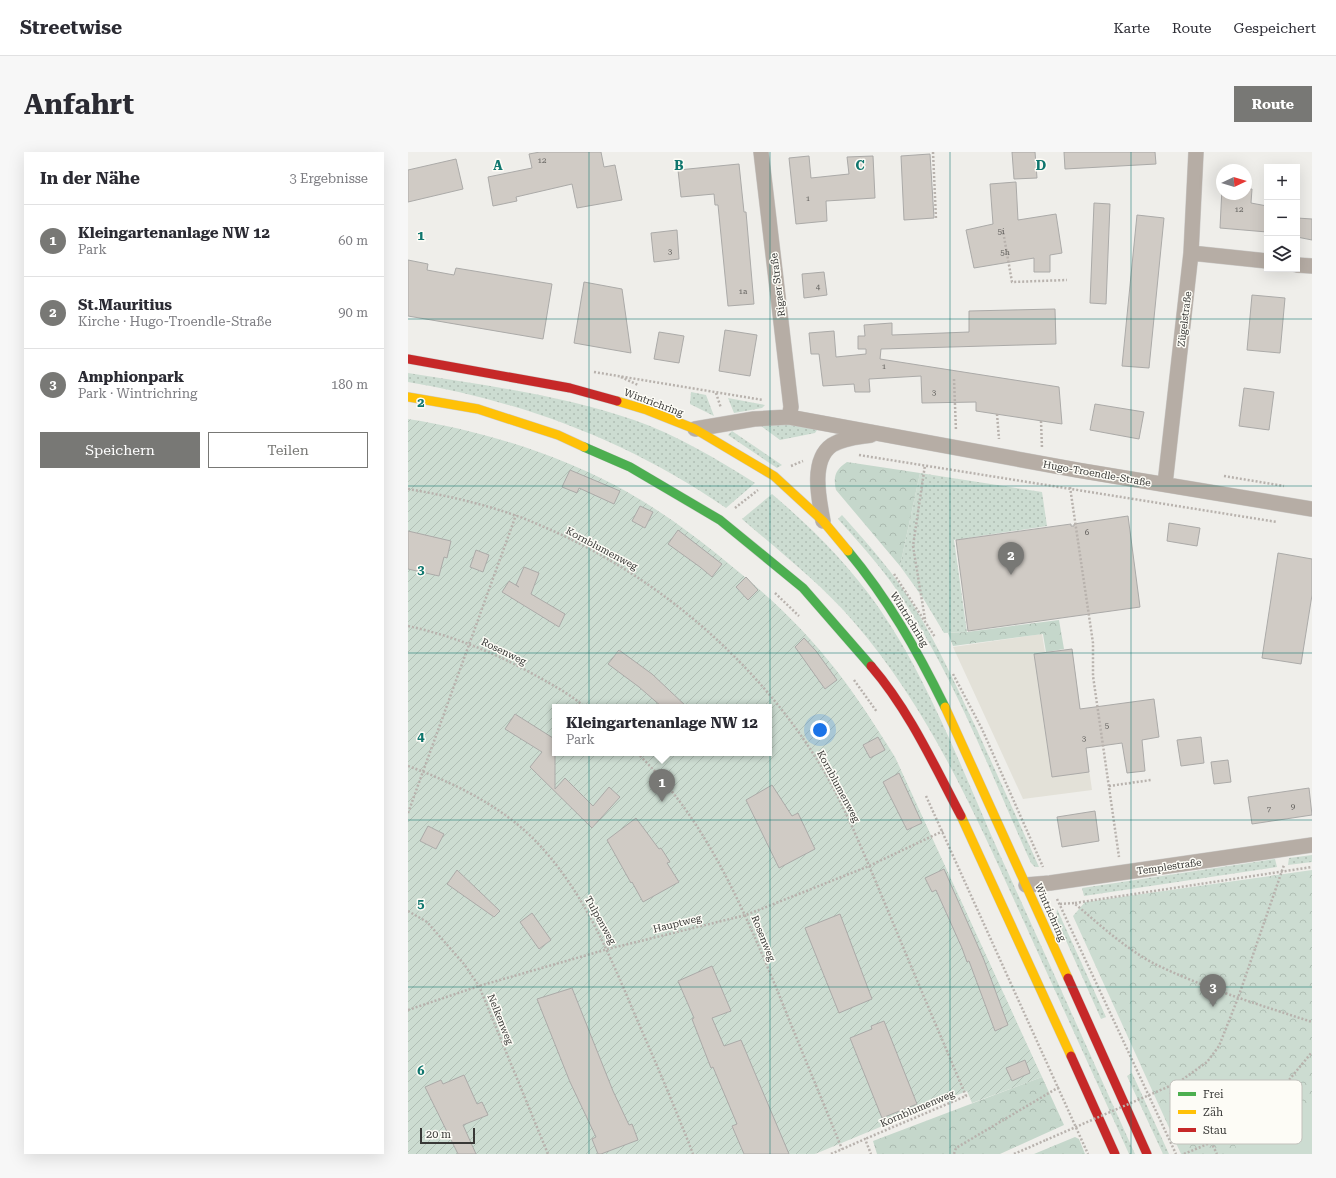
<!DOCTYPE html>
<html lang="de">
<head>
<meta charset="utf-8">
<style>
	body { margin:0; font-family:"Roboto Serif",serif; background:#f7f7f7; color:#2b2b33 }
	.controls { position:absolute; right:12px; top:12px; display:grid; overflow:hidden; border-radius:0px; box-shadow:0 4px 16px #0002 }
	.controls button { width:36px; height:36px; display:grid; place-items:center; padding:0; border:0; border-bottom:1px solid #e1e1e2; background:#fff; color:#2b2b33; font:20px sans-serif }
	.compass { position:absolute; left:808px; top:12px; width:36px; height:36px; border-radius:50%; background:#fff; box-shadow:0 4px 16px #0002; rotate:86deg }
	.scale { position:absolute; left:12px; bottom:10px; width:55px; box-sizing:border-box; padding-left:4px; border:2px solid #383836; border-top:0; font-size:11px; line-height:14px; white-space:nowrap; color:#383836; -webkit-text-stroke:3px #fdfcf6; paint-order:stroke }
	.you { position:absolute; left:412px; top:578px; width:14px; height:14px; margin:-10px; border:3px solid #fff; border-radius:50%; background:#1a73e8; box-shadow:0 0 0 6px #1a73e833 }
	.badge { display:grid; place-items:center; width:26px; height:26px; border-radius:50%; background:#787875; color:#fff; font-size:13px; font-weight:700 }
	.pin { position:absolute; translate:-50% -33px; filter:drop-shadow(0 1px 2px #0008) }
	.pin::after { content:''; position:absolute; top:21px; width:14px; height:12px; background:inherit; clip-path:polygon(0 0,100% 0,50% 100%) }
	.popup { position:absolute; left:144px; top:552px; width:220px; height:52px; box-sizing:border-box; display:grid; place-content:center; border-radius:0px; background:#fff; filter:drop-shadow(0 1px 3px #0005); font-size:13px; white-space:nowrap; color:#7c7c81 }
	.popup b { font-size:15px; color:#2b2b33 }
	.popup::after { content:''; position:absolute; left:50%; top:100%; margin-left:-8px; border:8px solid transparent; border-top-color:#fff }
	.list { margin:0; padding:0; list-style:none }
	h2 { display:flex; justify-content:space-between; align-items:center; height:52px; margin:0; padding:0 16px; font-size:17px }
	h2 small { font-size:13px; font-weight:400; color:#7c7c81 }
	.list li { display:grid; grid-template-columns:26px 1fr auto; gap:12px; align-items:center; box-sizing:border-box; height:72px; padding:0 16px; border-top:1px solid #e1e1e2 }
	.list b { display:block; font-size:15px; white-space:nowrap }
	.list p { margin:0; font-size:13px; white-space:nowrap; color:#7c7c81 }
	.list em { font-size:13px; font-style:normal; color:#7c7c81 }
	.actions { display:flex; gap:8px; padding:12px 16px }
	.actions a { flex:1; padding:9px 0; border:1px solid #787875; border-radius:0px; text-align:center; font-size:14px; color:#787875 }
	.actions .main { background:#787875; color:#fff }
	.icon { flex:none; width:22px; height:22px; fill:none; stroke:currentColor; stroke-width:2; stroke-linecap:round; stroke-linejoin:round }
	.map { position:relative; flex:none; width:904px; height:1002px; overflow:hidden; border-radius:0px }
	header { display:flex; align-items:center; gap:24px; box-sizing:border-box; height:56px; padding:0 20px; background:#fff; border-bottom:1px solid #e1e1e2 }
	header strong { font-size:19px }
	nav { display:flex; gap:22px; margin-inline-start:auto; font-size:14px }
	.intro { display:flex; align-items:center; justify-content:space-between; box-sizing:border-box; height:96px; padding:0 24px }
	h1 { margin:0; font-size:28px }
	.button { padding:10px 18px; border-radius:0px; background:#787875; color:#fff; font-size:14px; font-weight:700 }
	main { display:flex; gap:24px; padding:0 24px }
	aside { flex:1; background:#fff; border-radius:0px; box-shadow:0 4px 16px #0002 }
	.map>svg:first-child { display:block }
</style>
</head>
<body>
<header>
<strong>Streetwise</strong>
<nav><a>Karte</a><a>Route</a><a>Gespeichert</a></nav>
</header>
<div class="intro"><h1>Anfahrt</h1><a class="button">Route</a></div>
<main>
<aside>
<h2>In der Nähe<small>3 Ergebnisse</small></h2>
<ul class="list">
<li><span class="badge">1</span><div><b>Kleingartenanlage NW 12</b><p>Park</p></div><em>60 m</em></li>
<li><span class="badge">2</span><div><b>St.Mauritius</b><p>Kirche · Hugo-Troendle-Straße</p></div><em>90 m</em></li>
<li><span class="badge">3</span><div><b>Amphionpark</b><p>Park · Wintrichring</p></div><em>180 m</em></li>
</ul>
<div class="actions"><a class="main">Speichern</a><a>Teilen</a></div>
</aside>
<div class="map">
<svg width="904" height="1002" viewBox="0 0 904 1002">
	<defs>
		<pattern id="grass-dots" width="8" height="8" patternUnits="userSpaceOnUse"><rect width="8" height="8" fill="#ccdcd1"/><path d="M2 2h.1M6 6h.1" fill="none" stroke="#b0beb4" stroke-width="1.8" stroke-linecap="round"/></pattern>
		<pattern id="forest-crowns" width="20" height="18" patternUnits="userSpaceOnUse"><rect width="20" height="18" fill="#c5d7cb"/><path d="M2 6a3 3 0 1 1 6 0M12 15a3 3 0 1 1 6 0" fill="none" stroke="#aab9af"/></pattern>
		<pattern id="park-crowns" width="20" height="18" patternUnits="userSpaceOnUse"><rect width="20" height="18" fill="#ccdcd1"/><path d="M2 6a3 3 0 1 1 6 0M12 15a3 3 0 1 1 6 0" fill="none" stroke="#b0beb4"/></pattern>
		<pattern id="garden-furrows" width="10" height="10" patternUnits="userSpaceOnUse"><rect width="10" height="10" fill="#ccdcd1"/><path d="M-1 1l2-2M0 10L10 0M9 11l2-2" fill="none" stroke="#b0beb4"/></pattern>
	</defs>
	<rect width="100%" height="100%" fill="#efeeea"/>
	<path fill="#e3e1d8" d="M634,482L637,500L664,497L684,638L615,647L545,495Z"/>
	<path fill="url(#grass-dots)" d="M0,221C76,233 153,243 226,268C269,283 309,307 347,331L318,356C220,289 117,250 0,230Z
		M283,240L298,243L306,264L282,252Z
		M320,246L357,253L354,256L326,261Z
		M386,272L409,278L407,281L372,288L353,274Z
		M324,279L374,313L369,316L320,283Z
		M512,321L634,340L639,374L546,388L559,480L536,481L515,446L492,414Z
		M364,342C404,376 441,413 471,456C521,528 556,623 592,703C637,802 682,902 727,1002H721C685,922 648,841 612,761C566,659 519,554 445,469C412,431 372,400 334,367Z
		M434,363C460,392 487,422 507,456C531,495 550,538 570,580C590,625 611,670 631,715H627L623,711C581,618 542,513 483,430C467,408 448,387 430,367Z
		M904,703V710L880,713L881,706Z
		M867,707L869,715L676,744L674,736Z
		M649,757L698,865L693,867L648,766Z
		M724,921L761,1002H755L719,924Z"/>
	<path fill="url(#forest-crowns)" d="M439,310L512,321L492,414L428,338C425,325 427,318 439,310Z
		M651,468L656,497L638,500L635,482L545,494L540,481L559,480Z
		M634,925L656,973L592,1002H469L465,989Z
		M667,985L671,987L677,1002H626Z"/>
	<path fill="url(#park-crowns)" d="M904,718V1002H773L665,764L677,750Z"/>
	<path fill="url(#garden-furrows)" fill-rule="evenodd" d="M0,267C76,279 154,303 221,341C256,361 290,386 321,412C361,444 397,478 428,518C450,546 468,575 487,605L634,925L564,951L559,939L407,1002H0ZM147,555H361V601H147Z"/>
	<path fill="#ccdcd1" d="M904,952V1002H831L824,987Z"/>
	<path fill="#d0cbc5" stroke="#abaaa8" d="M132,0H193L196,15L207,13L214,48L169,56L164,32L108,45L109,49L85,54L80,25L124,16L121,2Z
		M604,0H627L629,26L606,27Z
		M656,0H747L748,12L657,17Z
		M522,2L526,66L496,68L493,4Z
		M401,4L403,26L441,22L439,5L465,4L467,46L418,49L419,69L388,72L381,6Z
		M48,7L55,37L0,50V18Z
		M331,12L336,60H338L346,152L320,154L310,53H307L306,42L273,45L270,18Z
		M608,30L610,68L648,62L654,101L642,103V120H626V106L566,116L558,78L585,72L582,32Z
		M814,36V42H838V37H844L843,51L859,54V80L812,76Z
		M686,51L702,52L698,152L682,151Z
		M729,63L756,66L741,216L714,214Z
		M889,66L904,67V88L889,85Z
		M269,78L271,107L246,110L243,81Z
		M0,108L20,112L19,118L46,123L48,116L144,132L135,187L0,164Z
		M416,120L419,143L396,146L394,122Z
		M176,130L214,137L223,201L166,191Z
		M844,143L877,146L872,201L839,198Z
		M647,157L648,192L473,197L472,207L651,235L654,272L568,259V250L514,251L513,224L461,227L462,240H447L446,232L415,234L411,202H403L401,181L426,179L428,205L458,202V197H450V184H457L456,173L484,171V183L561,180V159Z
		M317,178L349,183L342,224L311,219Z
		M251,180L276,184L271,211L246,207Z
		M836,236L866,240L861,278L831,274Z
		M687,252L736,260L731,287L682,278Z
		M162,318L212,339L206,352L171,336L169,341L154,335Z
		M232,354L245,360L237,376L224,369Z
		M720,364L732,455L560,479L548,388L663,372V374H666V372Z
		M761,371L792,376L789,394L759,389Z
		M270,378L314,412L304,425L292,415L260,392Z
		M0,379L43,389L39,406L36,405L31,424L0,417Z
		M68,398L81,403L75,420L62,415Z
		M870,401L904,407V443L893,512L854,506Z
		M116,415L131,421L123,442L157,462L151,475L94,440L101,429L111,435L108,433Z
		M338,425L350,438L340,448L328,435Z
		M396,486L408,499L429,528L417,537L387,495Z
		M664,497L672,557L746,547L751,585L734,588L737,619L719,621L714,591L678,596L681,620L644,625L626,502Z
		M211,498L244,522L279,555H254L231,535L200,512Z
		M107,562L145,586L147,583V637L157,626L185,654L201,635L212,645L184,676L122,615L134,600L97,577Z
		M470,585L477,598L462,606L455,593Z
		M793,585L796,611L773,614L769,588Z
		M820,608L823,630L806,632L803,610Z
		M491,621L514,671L499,678L475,630Z
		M364,633L384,664L390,661L407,697L371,716L338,648Z
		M901,636L904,663L844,672L840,645Z
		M687,659L691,689L654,695L649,665Z
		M228,666L251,697L253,696L262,710L259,711L271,730L235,750L224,730L223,731L199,688Z
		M20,674L36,682L28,697L12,689Z
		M536,717L576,808L600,873L587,879L561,809L559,810L554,796L528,738L524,740L517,726Z
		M49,718L92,759L86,765L39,732Z
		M124,761L143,788L131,797L112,770Z
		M432,762L464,847L431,861L397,776Z
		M304,814L323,859L304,866L316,894L333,888L381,1002H336L324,974L329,972L305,915L303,916L284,867L286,866L270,829Z
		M164,836L205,939L221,973L224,972L230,988L193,1002H190L184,987L188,985L162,930L129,847Z
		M476,869L509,952L474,966L442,886L464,877L463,874Z
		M617,908L622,921L604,929L598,916Z
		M56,923L69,952L74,950L80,963L55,973L68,1002H50L17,935L33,928L35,932Z"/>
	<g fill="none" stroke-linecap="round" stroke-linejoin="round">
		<g stroke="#cdccca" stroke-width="16">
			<path id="street" d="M353,0L383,255L381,265
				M783,101L859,109
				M889,113L904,114
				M287,277L346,267L381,265L669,318L904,357
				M757,332L783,101L788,0
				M415,369C411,348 402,308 424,293C435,286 451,285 463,283
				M618,733L642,731L904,693"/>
		</g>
		<g stroke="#cdccca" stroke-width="10">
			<path id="fast" d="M176,295L222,315L312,368L395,436L463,514
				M440,399C480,447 509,498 537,555"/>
		</g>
		<g stroke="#cdccca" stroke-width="10">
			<path id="slow" d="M0,245L70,257L150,283L176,295
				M209,249L239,258L287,277L366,324L415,369L440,399
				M537,555L660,826
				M553,664L663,904"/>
		</g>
		<g stroke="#cdccca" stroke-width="10">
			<path id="jam" d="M0,207L162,236L209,249
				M463,514C501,558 526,613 553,664
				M660,826L739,1002
				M663,904L707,1002"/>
		</g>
		<path stroke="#b8b2ad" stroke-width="2.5" stroke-dasharray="2 2" stroke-linecap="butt" d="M525,0L528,67
			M593,79H595L604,130L659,128
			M186,220L355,248
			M213,225L230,233
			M546,227L548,279
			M308,241L313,256
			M589,262L591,287
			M633,269L634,296
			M451,303L869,370
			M383,314L395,309
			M816,324L876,334
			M662,335L685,491V524L711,705
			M0,337C36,343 72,351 106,363C119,367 131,373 143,378C253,427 350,511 413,614C439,658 458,707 478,754C504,817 531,880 558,944L457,987
			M327,356L350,338
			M486,422L527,485
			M367,441L391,464
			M517,467L505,394L517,313
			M0,474C45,484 85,500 125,522C143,532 162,542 177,555
			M545,522L574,577L635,715
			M446,528L469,560
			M229,601C298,667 334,754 370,840C391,893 413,945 434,997
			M0,614C49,632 100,657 135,697C178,745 202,804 227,863C247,909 267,955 285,1002
			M701,634L743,628
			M518,644L680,1002
			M0,661L108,363
			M649,747L768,1002
			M667,751L904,715
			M652,752L666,751C692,773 719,798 749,813C799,837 852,853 904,870
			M0,759L19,770L56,812L71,834L140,1002
			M0,858L71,834L200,797L338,763L461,714L535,679
			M771,930L799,910L811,894L830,846L876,713
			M803,990L809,1002
			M423,1002L457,987L463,1002
			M546,1002L548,996L651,935
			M606,1002L638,988
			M776,1002L835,977L849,967L904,900"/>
		<use href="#street" stroke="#b6ada5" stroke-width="15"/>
		<use href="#fast" stroke="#4caf50" stroke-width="9"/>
		<use href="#slow" stroke="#ffc107" stroke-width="9"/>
		<use href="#jam" stroke="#c62828" stroke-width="9"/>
		<path stroke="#b8b2ad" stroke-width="2.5" stroke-dasharray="2 2" stroke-linecap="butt" d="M638,988L771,930"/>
	</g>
	<path fill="none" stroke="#0f766e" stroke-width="1" stroke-opacity="0.55" d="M181,0V1002M362,0V1002M542,0V1002M723,0V1002M0,167H904M0,334H904M0,501H904M0,668H904M0,835H904"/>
	<g text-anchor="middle" stroke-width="3" stroke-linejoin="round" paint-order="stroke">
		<g font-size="8" fill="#5e5d5a">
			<text x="134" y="11">12</text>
			<text x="400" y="49">1</text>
			<text x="831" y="60">12</text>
			<text x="593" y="82">5i</text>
			<text x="262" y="102">3</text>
			<text x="597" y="103">5h</text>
			<text x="410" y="138">4</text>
			<text x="335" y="142">1a</text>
			<text x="476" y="217">1</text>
			<text x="526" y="243">3</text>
			<text x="679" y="383">6</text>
			<text x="699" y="576">5</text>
			<text x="676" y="589">3</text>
			<text x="885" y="657">9</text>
			<text x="861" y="660">7</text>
		</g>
		<g font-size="10" fill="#383836" stroke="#fdfcf6">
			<text transform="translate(369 133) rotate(-97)" y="4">Rigaer Straße</text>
			<text transform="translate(776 167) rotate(-83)" y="4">Zügelstraße</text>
			<text transform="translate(246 250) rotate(20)" y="4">Wintrichring</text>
			<text transform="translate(689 321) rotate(10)" y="4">Hugo-Troendle-Straße</text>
			<text transform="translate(194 396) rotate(28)" y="4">Kornblumenweg</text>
			<text transform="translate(502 467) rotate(58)" y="4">Wintrichring</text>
			<text transform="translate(96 499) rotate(26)" y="4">Rosenweg</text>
			<text transform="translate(431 634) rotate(62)" y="4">Kornblumenweg</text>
			<text transform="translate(761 714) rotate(-8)" y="4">Templestraße</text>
			<text transform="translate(643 760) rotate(66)" y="4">Wintrichring</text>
			<text transform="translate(193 768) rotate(61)" y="4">Tulpenweg</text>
			<text transform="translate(269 771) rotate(-14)" y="4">Hauptweg</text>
			<text transform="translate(356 786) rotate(68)" y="4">Rosenweg</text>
			<text transform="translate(93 867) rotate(68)" y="4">Nelkenweg</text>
			<text transform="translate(509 956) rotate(-23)" y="4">Kornblumenweg</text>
		</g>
	</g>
	<rect x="762" y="928" width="132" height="64" rx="6" fill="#fdfcf6" stroke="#c2c1bc" stroke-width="1"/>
	<rect x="770" y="940" width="18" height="4" fill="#4caf50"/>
	<rect x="770" y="958" width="18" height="4" fill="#ffc107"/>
	<rect x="770" y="976" width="18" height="4" fill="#c62828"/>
	<g font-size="11" fill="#383836">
		<text x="795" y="946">Frei</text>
		<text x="795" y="964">Zäh</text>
		<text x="795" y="982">Stau</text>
	</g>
	<g font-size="13" text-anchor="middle" font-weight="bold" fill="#0f766e" stroke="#fdfcf6" stroke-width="3" stroke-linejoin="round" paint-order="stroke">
		<text x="90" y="18">A</text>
		<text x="271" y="18">B</text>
		<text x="452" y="18">C</text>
		<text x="633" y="18">D</text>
		<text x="13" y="88">1</text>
		<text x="13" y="255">2</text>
		<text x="13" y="422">3</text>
		<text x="13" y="589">4</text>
		<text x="13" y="756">5</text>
		<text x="13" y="923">6</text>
	</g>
</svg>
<div class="controls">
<button>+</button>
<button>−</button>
<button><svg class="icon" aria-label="layers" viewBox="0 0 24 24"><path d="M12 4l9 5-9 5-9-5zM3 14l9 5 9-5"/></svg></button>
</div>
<svg class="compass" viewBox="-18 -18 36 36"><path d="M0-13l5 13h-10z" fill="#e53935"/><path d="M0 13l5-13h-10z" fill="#7c7c81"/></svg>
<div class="scale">20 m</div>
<div class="you"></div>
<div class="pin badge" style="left:254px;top:650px">1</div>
<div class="popup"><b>Kleingartenanlage NW 12</b>Park</div>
<div class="pin badge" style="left:603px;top:423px">2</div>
<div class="pin badge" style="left:805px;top:855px">3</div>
</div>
</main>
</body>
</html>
